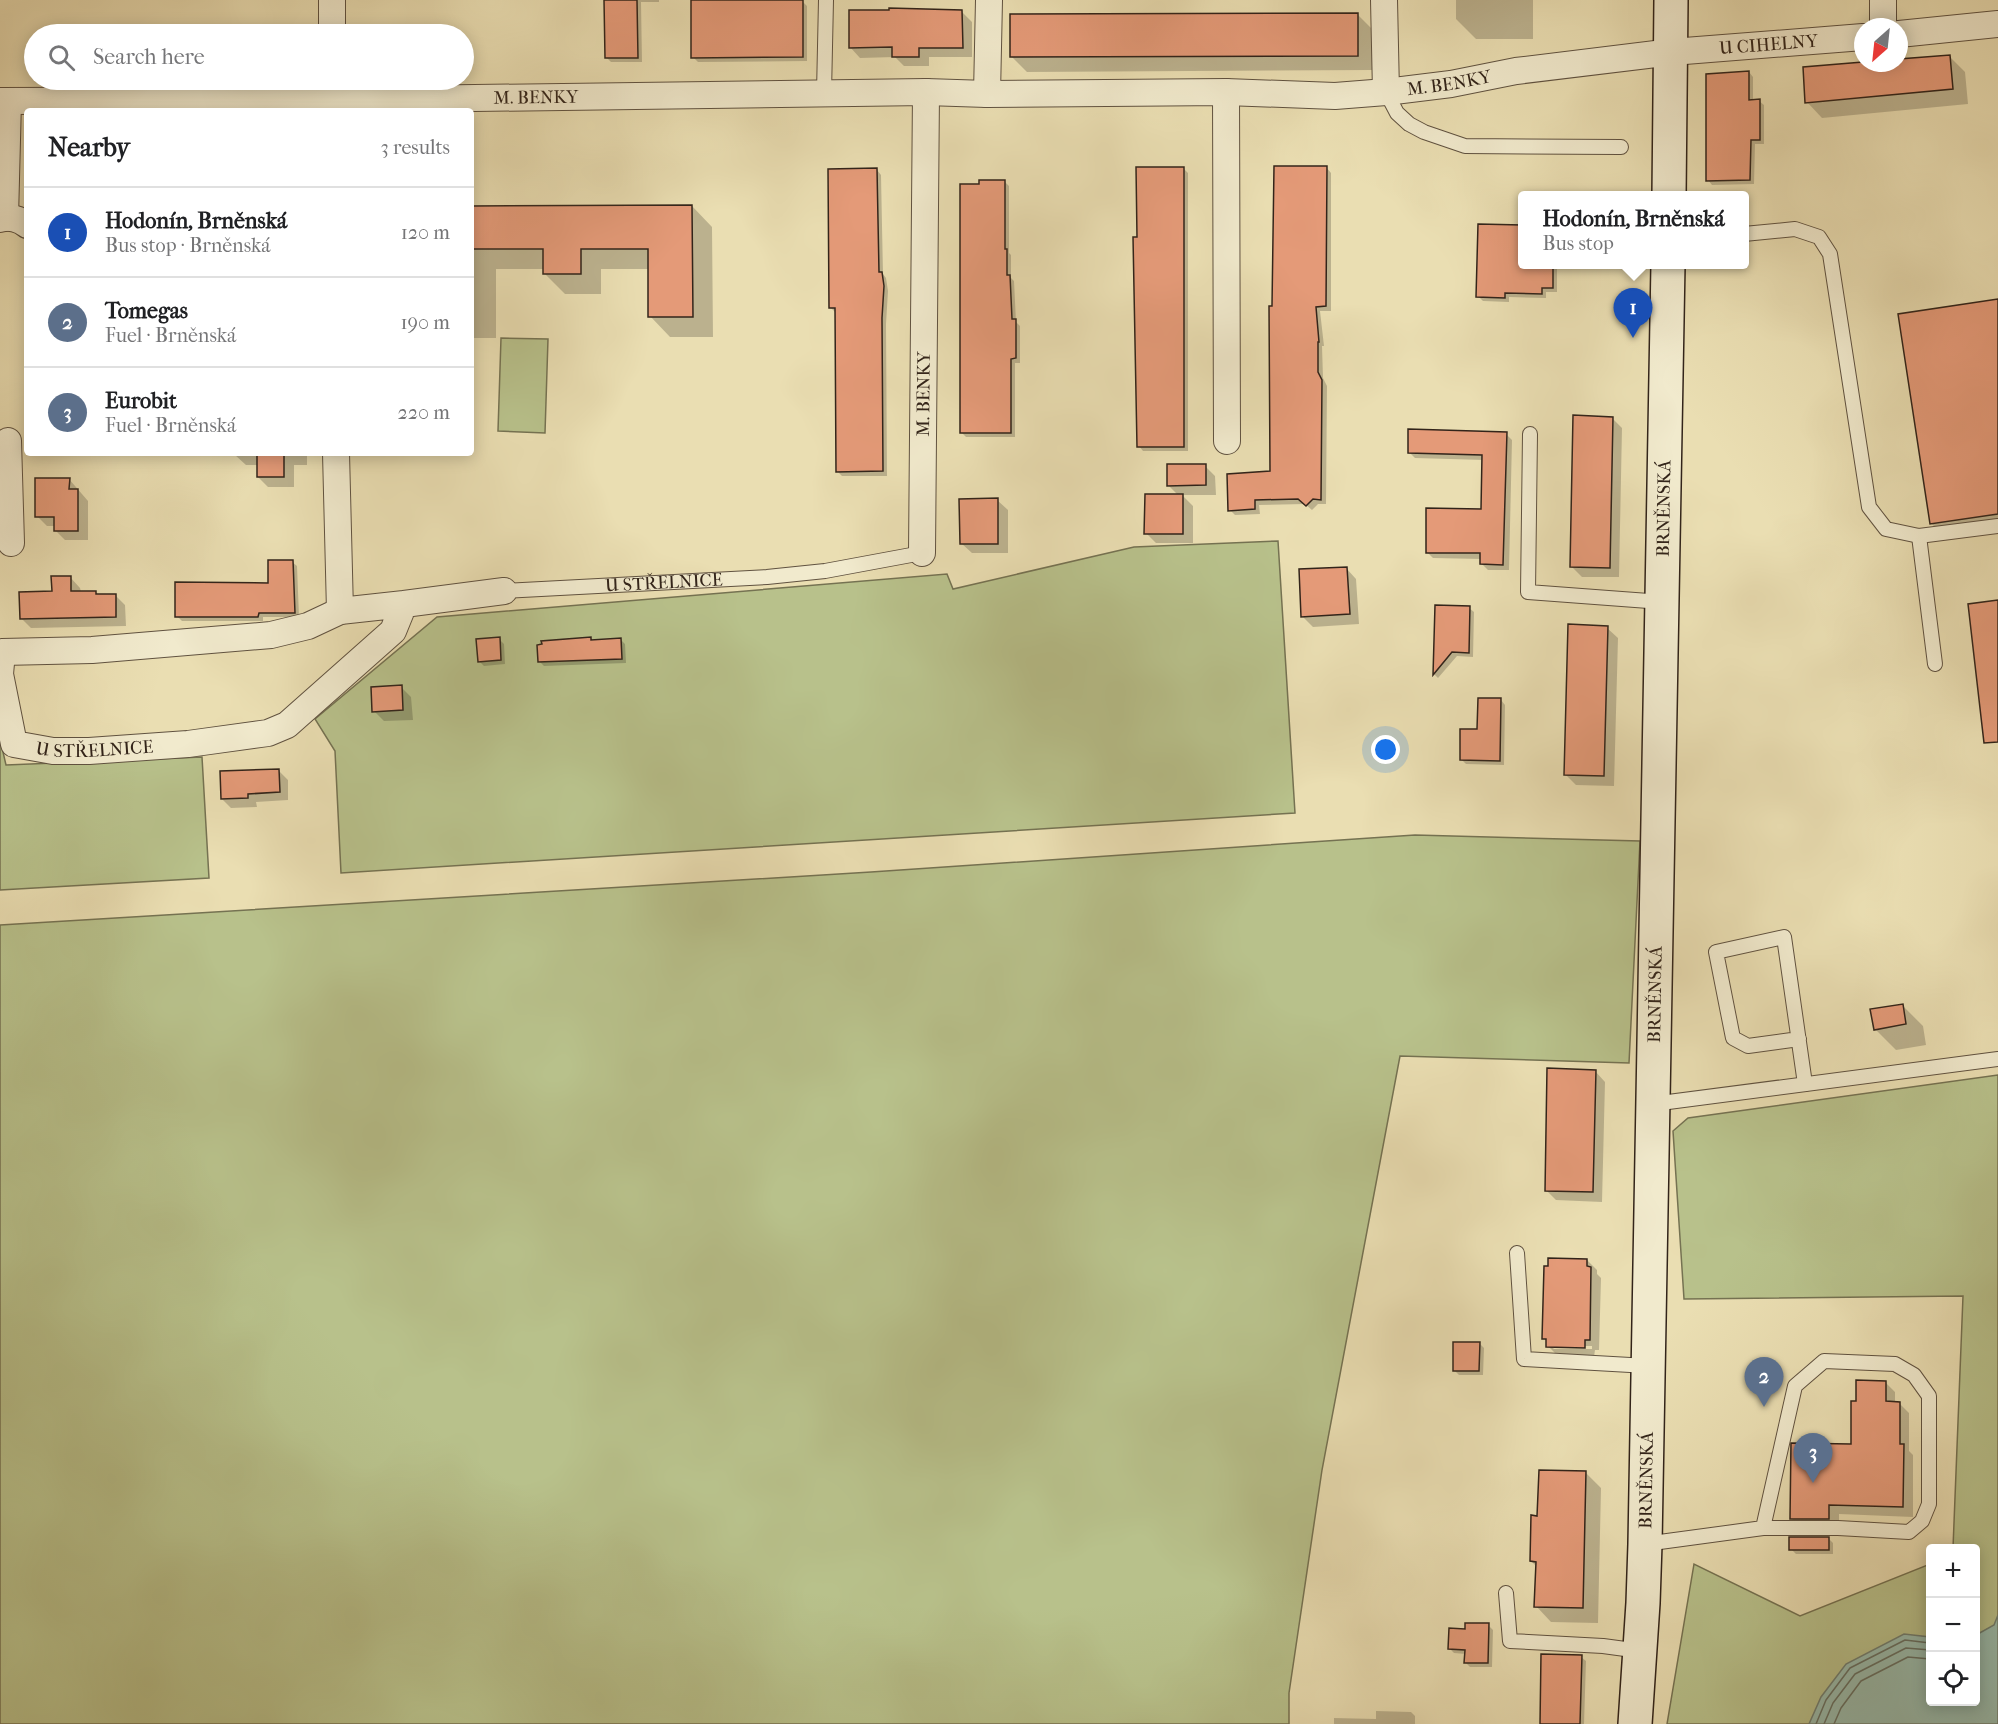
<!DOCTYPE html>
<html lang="en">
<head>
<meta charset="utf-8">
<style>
	body { margin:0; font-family:"IM FELL French Canon",serif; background:#f6f6f6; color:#202124 }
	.controls { position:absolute; right:18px; bottom:18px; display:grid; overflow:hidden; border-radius:6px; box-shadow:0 3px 15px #0003 }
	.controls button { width:54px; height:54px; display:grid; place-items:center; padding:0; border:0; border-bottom:2px solid #e0e0e0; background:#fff; color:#202124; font:30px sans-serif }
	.compass { position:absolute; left:1854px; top:18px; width:54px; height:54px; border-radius:50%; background:#fff; box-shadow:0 3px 15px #0003; rotate:207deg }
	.you { position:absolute; left:1386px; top:750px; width:21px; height:21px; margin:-15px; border:4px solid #fff; border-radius:50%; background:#1a73e8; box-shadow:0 0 0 9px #1a73e833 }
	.badge { display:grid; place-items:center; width:39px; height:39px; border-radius:50%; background:#8f2418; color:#fff; font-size:20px; font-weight:700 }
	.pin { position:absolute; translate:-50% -50px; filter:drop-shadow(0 2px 3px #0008) }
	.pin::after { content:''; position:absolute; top:32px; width:21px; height:18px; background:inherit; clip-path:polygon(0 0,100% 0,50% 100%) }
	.popup { position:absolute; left:1518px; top:191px; width:231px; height:78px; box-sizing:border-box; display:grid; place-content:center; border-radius:6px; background:#fff; filter:drop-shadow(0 2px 4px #0005); font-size:20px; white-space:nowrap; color:#757577 }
	.popup b { font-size:22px; color:#202124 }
	.popup::after { content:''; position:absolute; left:50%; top:100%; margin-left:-12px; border:12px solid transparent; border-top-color:#fff }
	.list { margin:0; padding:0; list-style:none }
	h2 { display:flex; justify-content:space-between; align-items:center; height:78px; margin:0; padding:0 24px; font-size:26px }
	h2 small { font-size:20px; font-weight:400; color:#757577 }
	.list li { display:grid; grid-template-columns:39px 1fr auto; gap:18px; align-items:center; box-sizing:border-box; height:90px; padding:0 24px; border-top:2px solid #e0e0e0 }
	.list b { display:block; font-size:22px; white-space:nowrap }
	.list p { margin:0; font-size:20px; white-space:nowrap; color:#757577 }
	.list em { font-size:20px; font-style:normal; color:#757577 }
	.icon { flex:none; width:33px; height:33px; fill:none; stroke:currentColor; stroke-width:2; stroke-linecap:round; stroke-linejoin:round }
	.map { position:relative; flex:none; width:1998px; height:1724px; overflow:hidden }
	.search { position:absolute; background:#fff; box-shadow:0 3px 15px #0003; left:24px; top:24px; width:450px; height:66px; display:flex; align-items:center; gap:15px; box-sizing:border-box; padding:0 21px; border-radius:33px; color:#757577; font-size:22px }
	.panel { position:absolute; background:#fff; box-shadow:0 3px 15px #0003; left:24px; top:108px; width:450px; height:348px; border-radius:6px }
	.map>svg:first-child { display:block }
</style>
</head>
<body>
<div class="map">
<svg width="1998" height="1724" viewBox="0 0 1998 1724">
	<rect width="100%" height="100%" fill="#eadeb2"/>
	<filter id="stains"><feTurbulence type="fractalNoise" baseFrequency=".00333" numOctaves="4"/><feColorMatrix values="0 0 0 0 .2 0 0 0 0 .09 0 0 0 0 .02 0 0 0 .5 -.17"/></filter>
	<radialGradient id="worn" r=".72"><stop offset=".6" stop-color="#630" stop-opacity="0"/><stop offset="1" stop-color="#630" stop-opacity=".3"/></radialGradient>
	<path fill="#b8c18b" stroke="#757252" stroke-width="1.5" d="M501,338L548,339L545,433L498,431Z
		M1278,541L1295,813L341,873L335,751L315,719L437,617L947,574L953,589L1134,547Z
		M0,739L6,765L202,757L209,878L0,890Z
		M1415,835L1640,841L1629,1063L1400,1056L1322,1470L1289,1693V1724H0V925L871,872Z
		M1998,1075V1724H1667L1694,1564L1800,1616L1930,1564V1702H1976V1548H1953L1963,1296L1684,1299L1673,1131L1688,1118Z"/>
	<path fill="#98bcae" stroke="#6f7f73" stroke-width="1.5" d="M1998,1615V1724H1809L1821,1697L1846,1664L1904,1634L1930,1637V1702H1976V1635L1994,1625Z"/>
	<path fill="#0003" fill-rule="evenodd" d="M606,0H659V2H641L642,62H611L606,57Z
		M1456,0H1533V39H1476L1456,19Z
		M802,1L807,6V61L698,62L693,57Z
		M962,12L972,22V57H929V66H904L895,57L860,58L850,47Z
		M1357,14L1373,30V70L1027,72L1011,56Z
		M1949,56L1965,72L1968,104L1822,118L1807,102L1899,63V61Z
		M1749,72L1753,77V101H1759L1764,105V144H1755L1754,184L1712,185L1708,180Z
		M1326,167L1331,173V311H1320L1324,346H1322L1323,378L1327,386L1326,504H1318L1312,510L1305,504L1259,505L1260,514L1235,515L1230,510L1272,472L1274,308Z
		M1183,168L1188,173V451H1143L1139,446Z
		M877,170L881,175L883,274L886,278L888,291L886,324L887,476H842L837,471L835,312L831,308Z
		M1004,181L1009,186V253L1011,255V278L1014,281L1016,322L1020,326V363H1015V437H966L962,433L981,186Z
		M692,206L712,227L713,337H670L650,316L649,269H601V294H565L545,274V269H496V338H471V207Z
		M1479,225L1522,226V264H1557V292H1546V298L1509,297V302L1483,301L1478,296Z
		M1998,301V531L1946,539L1931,523Z
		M1612,418L1622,428L1619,577H1582L1572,567Z
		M1506,434L1512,440L1509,570H1488L1482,564V559L1433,558L1427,552L1482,510L1484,460L1415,458L1409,452Z
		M60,453H121V456H64Z
		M235,453H307V465H294V487H268L258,477V465H246L235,455Z
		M1205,466L1215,476L1216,495H1182L1193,506V543H1156L1146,533L1179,496L1168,485Z
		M69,479L88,501V540H65L55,530V526H47L37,516Z
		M997,500L1008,510V553H972L961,543Z
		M292,562L297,566L299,617H263V621H182L177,616L269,584Z
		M1346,568L1356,579L1359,624L1313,627L1303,617Z
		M70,577L80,588L81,592H95L99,595H115L125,605L126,626L31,628L21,618Z
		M1437,607L1469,608L1474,612L1473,657L1457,656L1438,678L1434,674Z
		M1607,628L1618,638L1614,786L1576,785L1566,775Z
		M499,639L504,644L505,664L484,666L479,661Z
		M591,639L593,641L620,639L625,644L626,663L544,666L539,661Z
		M401,687L411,697L413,720L384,721L374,711Z
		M1501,700L1505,705L1504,765L1466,764L1461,759L1478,730Z
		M279,771L288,780V800L256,802L257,807L231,808L222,799Z
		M1902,1005L1923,1026L1926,1045L1896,1050L1875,1029Z
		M1595,1071L1605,1082L1602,1202L1556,1200L1546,1190Z
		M1587,1260L1597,1270V1274L1601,1278L1599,1350H1595L1594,1357L1558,1356L1548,1346V1342L1544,1338ZM1551,1346H1592V1349H1554Z
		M1480,1344L1484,1348L1483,1375H1459L1454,1370Z
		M1885,1382L1895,1392V1403H1899L1909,1413V1451L1913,1455V1517L1839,1514V1528H1801L1791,1518L1853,1445L1857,1402Z
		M1586,1473L1601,1488L1598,1623L1551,1622L1536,1606L1537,1567L1531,1561L1539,1517Z
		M1829,1539L1833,1543V1554H1796L1791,1549Z
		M1488,1625L1493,1630L1492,1667H1470L1465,1662L1466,1654L1454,1653L1450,1649L1466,1630Z
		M1581,1657L1586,1661L1584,1724H1541Z
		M1376,1711L1411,1712L1415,1716V1724H1334V1718L1376,1719Z"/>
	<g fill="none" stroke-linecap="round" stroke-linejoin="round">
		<path stroke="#657064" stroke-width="1.5" d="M1816,1724L1826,1700L1850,1668L1905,1640L1930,1643
			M1824,1724L1833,1703L1855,1674L1906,1648L1930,1650
			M1834,1724L1841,1708L1861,1681L1908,1657L1930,1659"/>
	</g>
	<path fill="#e49a78" stroke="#32241a" stroke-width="1.5" d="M604,0H637L638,58H605Z
		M691,0H803V57L691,58Z
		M889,8L962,10L963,48H919V57H892V47L849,48V10H889Z
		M1358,13V56L1010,57V14Z
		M1950,55L1953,89L1805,103L1803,67L1863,62L1899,63V59Z
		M1749,71V100L1760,99V140H1751L1750,180L1706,181V74Z
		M1274,166H1327L1326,306L1316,307L1319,342H1318V372L1322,380L1321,500L1313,499L1306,506L1298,499L1255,500V509L1228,511L1227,474L1270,471L1269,306H1272Z
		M1136,167H1184V447H1137L1133,237H1137Z
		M877,168L879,272H882L884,286L882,318L883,471L836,472L835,308H829L828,169Z
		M979,180H1005V249H1007V275H1010L1012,319H1016V358L1011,359V433H960V184H979Z
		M692,205L693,317H648V249H581V274H543V249H471V206Z
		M1478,224L1522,225V264H1553V288H1542V294L1505,293V298L1476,297Z
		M1998,299V514L1930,524L1898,314Z
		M1573,415L1613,417L1610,568L1570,567Z
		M1408,429L1507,432L1503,565L1480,564V553H1426V508L1481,509L1482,455L1408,453Z
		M257,453H284V477H257Z
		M1167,464H1206V485L1167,486Z
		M35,478H70L69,489H78V531H54V517H35Z
		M1145,494H1183V534H1144Z
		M998,498V544H960L959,499Z
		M268,560H293L295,613H259L258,617H175V582L268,583Z
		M1347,567L1350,614L1301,617L1299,569Z
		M51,576H71V591H96V594H116V617L20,619L19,592L52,591Z
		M1998,600V742L1984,743L1968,604Z
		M1435,605L1470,606L1469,653L1452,652L1433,675Z
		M1568,624L1608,626L1604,776L1564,775Z
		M500,637L501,660L478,662L476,639Z
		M591,637V640L621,638L622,659L538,662L537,645L542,644L541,641Z
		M402,685L403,710L372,712L371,687Z
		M1478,698H1501L1500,761L1460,760V729H1477Z
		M279,769L280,792L248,794V798L221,799L220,771Z
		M1903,1004L1906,1024L1874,1030L1870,1009Z
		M1547,1068L1596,1070L1593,1192L1545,1191Z
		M1548,1258L1587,1259V1266L1591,1267L1590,1340H1585V1348L1546,1347V1339H1542L1544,1266H1548Z
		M1453,1342H1480L1479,1371H1453Z
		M1856,1380L1886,1381V1401L1900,1402V1444H1904L1903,1507L1829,1505V1519H1790L1791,1443L1851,1444V1401H1856Z
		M1539,1470L1586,1471L1583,1608L1534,1607L1536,1562L1530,1561L1531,1515L1537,1516Z
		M1789,1537H1829V1550H1789Z
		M1465,1623H1489L1488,1663H1464L1465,1650L1448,1649L1449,1628L1465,1629Z
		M1541,1654L1582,1655L1580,1724H1540Z"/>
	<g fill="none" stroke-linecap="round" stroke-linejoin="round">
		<g stroke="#605240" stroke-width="16">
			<g id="lane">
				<path d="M1386,92L1397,113L1409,124L1424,132L1465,146L1621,147"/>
				<path d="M824,93L826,0"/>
				<path d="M1744,234L1795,229L1819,237L1830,254L1869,507L1886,529L1919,536L1998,526"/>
				<path d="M1530,434L1528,592L1662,602"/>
				<path d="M1919,536L1935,664"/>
				<path id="s1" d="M504,591L767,577L825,571L922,553"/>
				<path d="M1799,1039L1748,1046L1733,1038L1716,952L1784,937L1805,1084"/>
				<path d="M1653,1104L1998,1059"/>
				<path d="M1517,1253L1524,1359L1648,1366"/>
				<path d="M1645,1544L1763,1528H1838L1909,1532L1922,1521L1929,1504V1396L1914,1375L1895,1364L1824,1361L1795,1386L1763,1528"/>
				<path d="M1506,1593L1510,1641L1603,1646L1640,1651"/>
			</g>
		</g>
		<g stroke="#605240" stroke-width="28">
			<g id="street">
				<path d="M1384,0L1386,92"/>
				<path d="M1883,0V27"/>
				<path d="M332,34V0"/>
				<path d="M1899,34L1998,24"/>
				<path d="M1226,92L1227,441"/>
				<path d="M987,94L989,0"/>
				<path id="s2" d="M0,101L332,100L926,92L987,94L1226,92L1335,96L1386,92L1451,84L1516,71L1672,52L1863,37"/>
				<path d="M5,218L8,101"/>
				<path d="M0,219C9,216 20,219 27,225"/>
				<path d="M8,441L11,543"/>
				<path d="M336,453L340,611"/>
				<path id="s3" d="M922,553L926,92"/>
				<path id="s4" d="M404,604L340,611L308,626L271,635L92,650L2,652L0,674L14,744L53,751H89L188,744L268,733L287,725L393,631L404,604L504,591"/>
			</g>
		</g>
		<g stroke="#32241a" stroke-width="36">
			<g id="secondary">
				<path d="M1669,196L1671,0"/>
				<path id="s5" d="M1635,1724L1643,1603L1645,1544L1668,264"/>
			</g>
		</g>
		<use href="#lane" stroke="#f1eacd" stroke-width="14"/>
		<use href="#street" stroke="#f1eacd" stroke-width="26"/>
		<use href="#secondary" stroke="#f1eacd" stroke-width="33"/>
	</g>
	<g text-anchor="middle" stroke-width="6" stroke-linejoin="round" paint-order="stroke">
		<g font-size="18" fill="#32241a" stroke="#f1eacd">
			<text dy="6" stroke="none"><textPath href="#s2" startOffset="1772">U CIHELNY</textPath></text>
			<text dy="6" stroke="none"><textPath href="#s2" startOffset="1450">M. BENKY</textPath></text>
			<text dy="6" stroke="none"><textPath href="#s2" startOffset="536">M. BENKY</textPath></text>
			<text dy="6" stroke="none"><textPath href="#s3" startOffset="159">M. BENKY</textPath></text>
			<text dy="6" stroke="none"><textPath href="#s5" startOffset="1216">BRNĚNSKÁ</textPath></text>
			<text dy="6" stroke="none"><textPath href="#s1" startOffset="160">U STŘELNICE</textPath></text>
			<text dy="6" stroke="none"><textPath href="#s4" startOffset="582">U STŘELNICE</textPath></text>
			<text dy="6" stroke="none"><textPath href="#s5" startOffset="730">BRNĚNSKÁ</textPath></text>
			<text dy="6" stroke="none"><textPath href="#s5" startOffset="244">BRNĚNSKÁ</textPath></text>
		</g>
	</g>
	<rect width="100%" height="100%" filter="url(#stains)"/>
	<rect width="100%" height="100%" fill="url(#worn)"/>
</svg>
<div class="controls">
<button>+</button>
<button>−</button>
<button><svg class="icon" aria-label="locate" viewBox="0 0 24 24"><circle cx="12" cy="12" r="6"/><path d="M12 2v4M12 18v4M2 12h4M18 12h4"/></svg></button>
</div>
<svg class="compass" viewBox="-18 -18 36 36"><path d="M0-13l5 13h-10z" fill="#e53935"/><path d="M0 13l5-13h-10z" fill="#757577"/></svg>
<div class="you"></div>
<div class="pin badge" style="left:1633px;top:338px;background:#1a4fb4">1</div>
<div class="popup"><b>Hodonín, Brněnská</b>Bus stop</div>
<div class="pin badge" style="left:1764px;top:1407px;background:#5c6f8a">2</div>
<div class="pin badge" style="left:1813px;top:1483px;background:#5c6f8a">3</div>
<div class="search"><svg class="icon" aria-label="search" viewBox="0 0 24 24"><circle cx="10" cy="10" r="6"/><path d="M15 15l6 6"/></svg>Search here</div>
<section class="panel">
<h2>Nearby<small>3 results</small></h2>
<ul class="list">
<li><span class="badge" style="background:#1a4fb4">1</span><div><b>Hodonín, Brněnská</b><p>Bus stop · Brněnská</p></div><em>120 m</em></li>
<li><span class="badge" style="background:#5c6f8a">2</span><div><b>Tomegas</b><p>Fuel · Brněnská</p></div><em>190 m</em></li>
<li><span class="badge" style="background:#5c6f8a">3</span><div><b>Eurobit</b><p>Fuel · Brněnská</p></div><em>220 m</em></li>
</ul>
</section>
</div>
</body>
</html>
